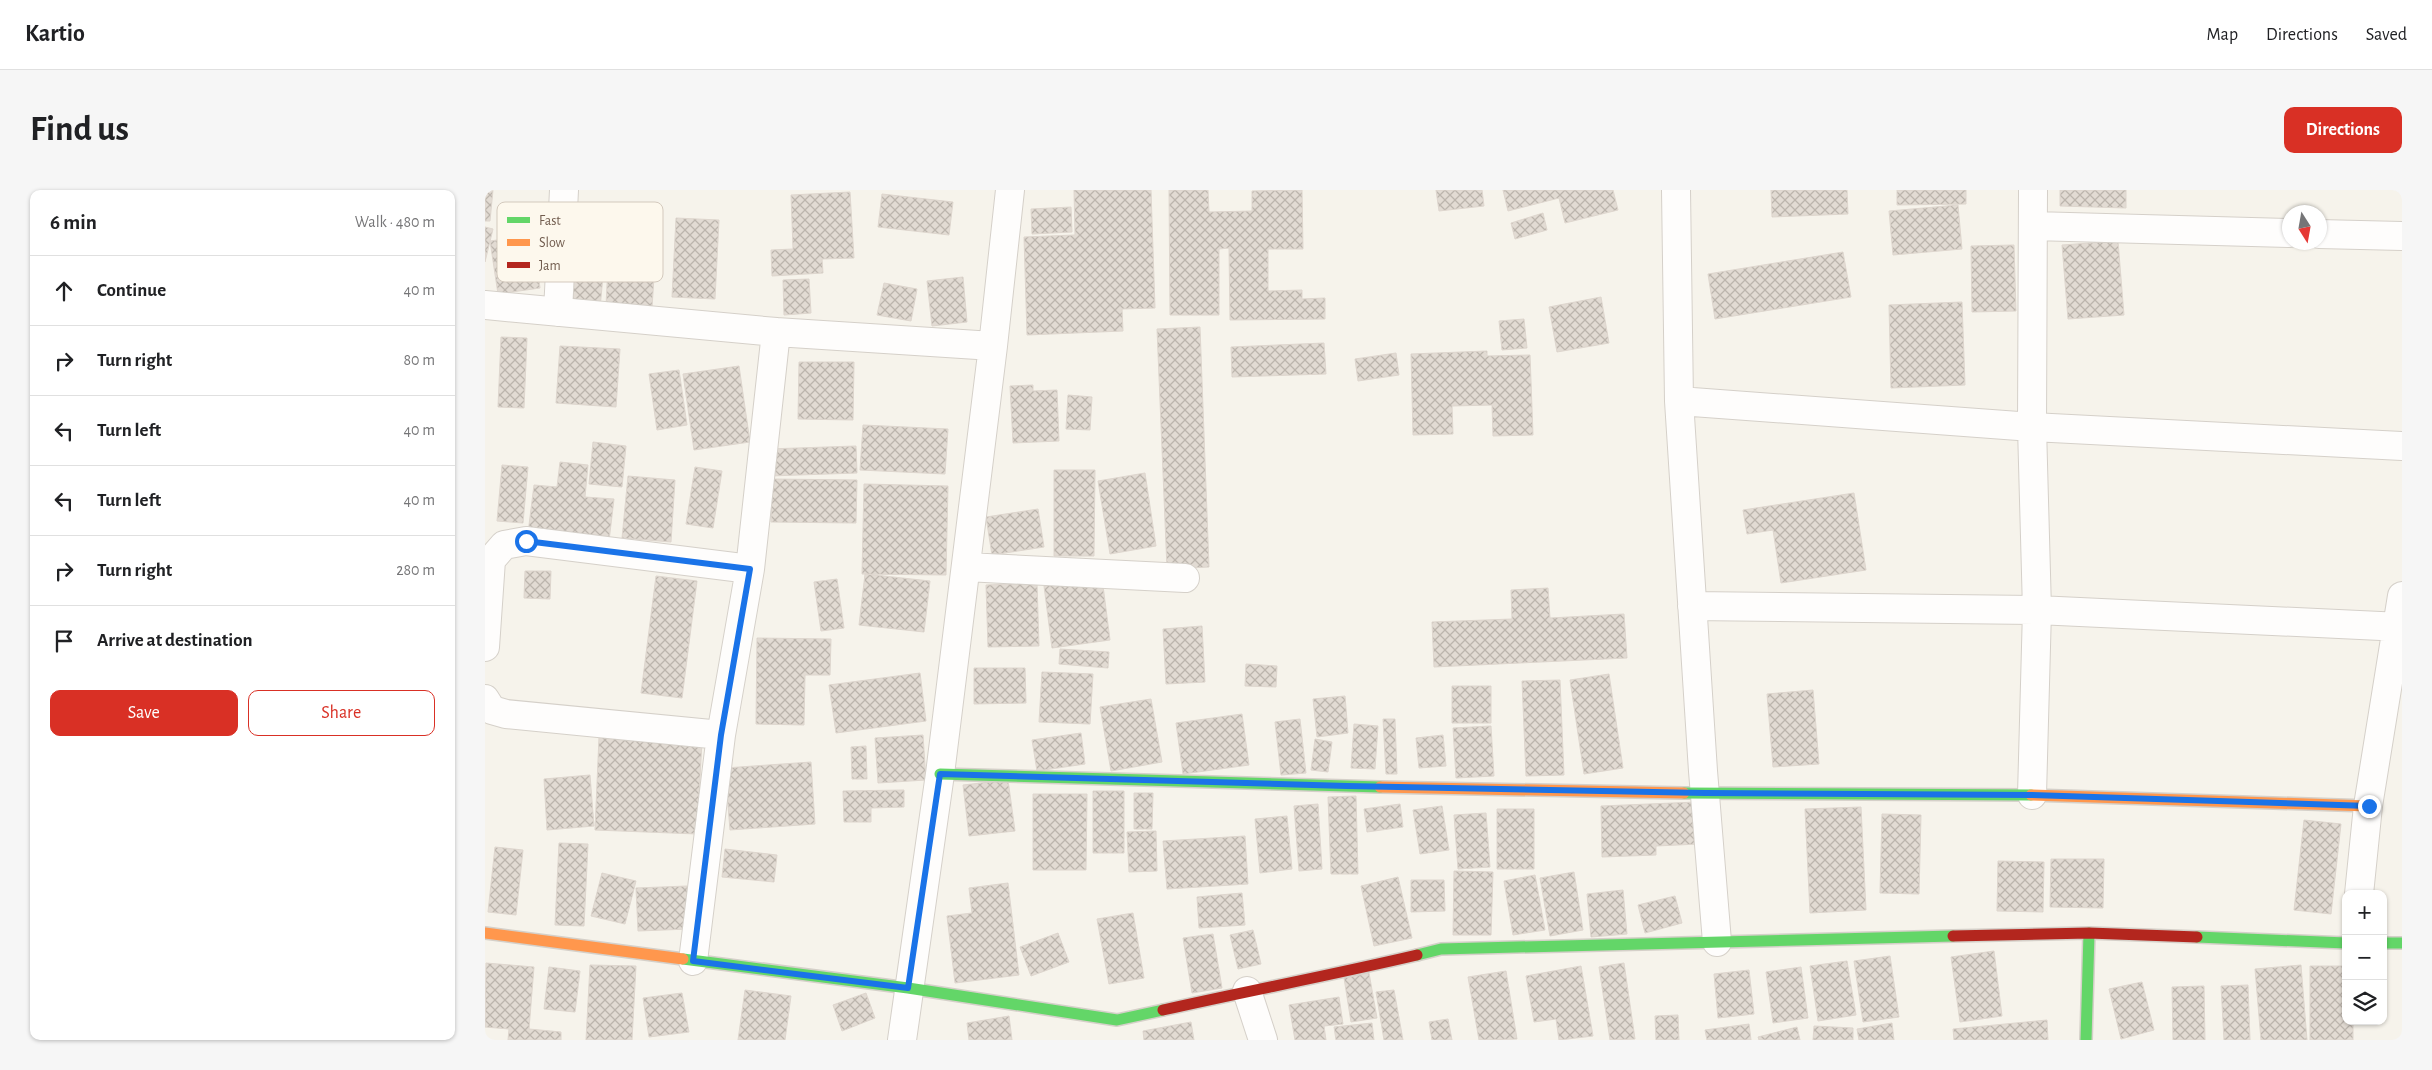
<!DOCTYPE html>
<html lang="en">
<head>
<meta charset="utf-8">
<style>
	body { margin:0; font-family:"Alegreya Sans",sans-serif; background:#f6f6f6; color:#202124 }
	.controls { position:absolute; right:15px; bottom:15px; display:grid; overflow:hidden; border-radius:10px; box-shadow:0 1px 4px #0004 }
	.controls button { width:45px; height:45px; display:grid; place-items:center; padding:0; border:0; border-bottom:1px solid #e0e0e0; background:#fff; color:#202124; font:25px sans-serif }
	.compass { position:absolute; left:1797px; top:15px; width:45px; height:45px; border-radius:50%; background:#fff; box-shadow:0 1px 4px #0004; rotate:169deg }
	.stop { position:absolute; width:15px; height:15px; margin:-11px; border:4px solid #1a73e8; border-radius:50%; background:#fff }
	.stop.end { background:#1a73e8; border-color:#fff; box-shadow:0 1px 5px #0008 }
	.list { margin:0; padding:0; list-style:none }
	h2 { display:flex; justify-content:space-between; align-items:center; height:65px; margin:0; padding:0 20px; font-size:21px }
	h2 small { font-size:16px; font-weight:400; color:#757577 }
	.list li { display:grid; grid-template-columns:32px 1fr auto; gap:15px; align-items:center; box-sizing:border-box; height:70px; padding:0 20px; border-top:1px solid #e0e0e0 }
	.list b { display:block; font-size:19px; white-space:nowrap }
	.list em { font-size:16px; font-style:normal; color:#757577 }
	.actions { display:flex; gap:10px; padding:15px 20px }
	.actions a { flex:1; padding:11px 0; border:1px solid #d93025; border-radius:10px; text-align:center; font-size:18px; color:#d93025 }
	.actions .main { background:#d93025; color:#fff }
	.icon { flex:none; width:28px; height:28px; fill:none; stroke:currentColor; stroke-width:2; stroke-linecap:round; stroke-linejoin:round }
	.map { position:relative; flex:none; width:1917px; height:850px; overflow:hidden; border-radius:10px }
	header { display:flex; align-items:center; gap:30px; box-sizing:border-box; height:70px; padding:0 25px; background:#fff; border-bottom:1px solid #e0e0e0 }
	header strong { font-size:24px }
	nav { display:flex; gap:28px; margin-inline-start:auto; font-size:18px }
	.intro { display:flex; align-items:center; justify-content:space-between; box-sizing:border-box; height:120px; padding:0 30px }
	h1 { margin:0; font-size:35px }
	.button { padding:12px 22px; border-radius:10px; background:#d93025; color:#fff; font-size:18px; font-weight:700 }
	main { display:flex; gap:30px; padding:0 30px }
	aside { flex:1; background:#fff; border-radius:10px; box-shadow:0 1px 4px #0004 }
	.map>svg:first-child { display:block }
</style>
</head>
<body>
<header>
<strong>Kartio</strong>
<nav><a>Map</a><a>Directions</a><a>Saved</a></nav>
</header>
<div class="intro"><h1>Find us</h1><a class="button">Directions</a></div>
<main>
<aside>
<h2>6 min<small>Walk · 480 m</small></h2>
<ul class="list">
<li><svg class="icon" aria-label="ahead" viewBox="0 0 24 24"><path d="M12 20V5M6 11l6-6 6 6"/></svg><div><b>Continue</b></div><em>40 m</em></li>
<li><svg class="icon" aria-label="right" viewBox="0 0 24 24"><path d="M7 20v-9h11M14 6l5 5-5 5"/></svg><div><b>Turn right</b></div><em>80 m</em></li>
<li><svg class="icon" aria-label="left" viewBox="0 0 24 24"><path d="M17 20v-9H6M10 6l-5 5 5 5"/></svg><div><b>Turn left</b></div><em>40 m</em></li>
<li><svg class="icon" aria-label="left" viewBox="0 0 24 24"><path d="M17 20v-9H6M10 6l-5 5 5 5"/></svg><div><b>Turn left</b></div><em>40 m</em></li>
<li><svg class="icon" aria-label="right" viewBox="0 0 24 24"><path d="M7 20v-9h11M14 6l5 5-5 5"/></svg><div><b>Turn right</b></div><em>280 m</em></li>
<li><svg class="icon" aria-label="arrive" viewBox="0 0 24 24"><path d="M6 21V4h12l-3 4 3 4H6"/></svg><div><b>Arrive at destination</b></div></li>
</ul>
<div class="actions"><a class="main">Save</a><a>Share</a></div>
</aside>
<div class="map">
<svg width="1917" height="850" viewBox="0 0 1917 850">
	<defs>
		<pattern id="building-cross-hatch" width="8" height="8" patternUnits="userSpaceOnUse" patternTransform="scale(1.25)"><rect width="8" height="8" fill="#e2dbd3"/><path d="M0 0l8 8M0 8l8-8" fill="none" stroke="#bcb5ad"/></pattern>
	</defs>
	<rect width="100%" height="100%" fill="#f6f3eb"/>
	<path fill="url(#building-cross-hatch)" stroke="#ded6ce" d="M0,0H8L5,31H0Z
		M589,0H666L670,118L637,119L638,141L542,145L539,47L590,45Z
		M684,0H723L724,22L767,21V1L817,0L818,59H783V101L817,100V109L840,108V129L745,130L744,58L734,59V125H685Z
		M951,0H997L999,16L954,21Z
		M1018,0H1128L1133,20L1080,33L1074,8L1023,21Z
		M1286,0H1362L1363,24L1287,27Z
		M1412,0H1481V14L1412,15Z
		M1575,0H1641V18L1575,16Z
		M365,2L369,68L337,69L338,83L287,86L286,60L308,59L306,5Z
		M397,4L468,12L464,45L393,37Z
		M1473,15L1477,59L1408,65L1404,21Z
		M586,17L587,42L547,44L546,19Z
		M1058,23L1062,40L1030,49L1026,33Z
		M191,28L234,30L230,109L187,107Z
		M0,37L8,39L0,72Z
		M48,45L55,98L13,104L5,51Z
		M1633,51L1639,125L1583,129L1577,55Z
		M124,53L171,56L167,118L121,116Z
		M1529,55L1531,121L1487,122L1486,56Z
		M1358,62L1366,107L1230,129L1223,84Z
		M81,83L118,86L115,118L78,115Z
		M478,87L482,132L447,136L442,91Z
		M324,89L326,123L299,125L298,90Z
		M399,93L432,99L426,131L392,125Z
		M1116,107L1124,153L1072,162L1064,117Z
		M1477,112L1480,195L1406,198L1404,115Z
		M1039,129L1042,158L1017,160L1014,131Z
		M715,137L724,377L682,379L672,139Z
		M16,147L42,148L39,218L13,217Z
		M839,153L841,184L747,187L746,157Z
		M75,156L135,159L131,217L71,213Z
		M1002,161V166L1045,165L1048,245L1008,246L1007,215L967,216L968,244L928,245L926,164Z
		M911,163L914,185L873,191L870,169Z
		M314,172H369L368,230L313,229Z
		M254,176L265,252L209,260L198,184Z
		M194,180L202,235L172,240L164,184Z
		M548,195V201L572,200L574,251L528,253L525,196Z
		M583,205L607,207L605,240L581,239Z
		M378,235L463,239L460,284L375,280Z
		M108,252L141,256L137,297L104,294Z
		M371,256L372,283L284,286L283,259Z
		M75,272L103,275L100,307L129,309L124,351L43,343L49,295L72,297Z
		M17,275L43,277L38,333L12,331Z
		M210,277L237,281L228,338L201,334Z
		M569,280H610L609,366H569Z
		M660,283L671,356L625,364L613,291Z
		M143,286L190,290L186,352L137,348Z
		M287,289L372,290L371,333L286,332Z
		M379,294L463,296L461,385L377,384Z
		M1369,303L1381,380L1296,393L1288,340L1262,344L1258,320Z
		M553,319L559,357L507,365L501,327Z
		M40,381H66L65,409L39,408Z
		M380,384L445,391L439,442L374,435Z
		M171,386L212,391L197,508L156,503Z
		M617,388L625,450L567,458L559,396Z
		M352,389L359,438L336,441L329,392Z
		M552,393L554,456L503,457L501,395Z
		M1063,398L1065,428L1139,424L1142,468L949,477L947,432L1027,429L1026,400Z
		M717,436L720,492L681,494L678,439Z
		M272,448L346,449L345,485H320L319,535L271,534Z
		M575,459L624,462L623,478L574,474Z
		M761,474L792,476L791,497L760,496Z
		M489,478H540L541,513L489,514Z
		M557,482L608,484L605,534L554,532Z
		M435,483L441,531L351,543L344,495Z
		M1124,484L1138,578L1099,584L1085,490Z
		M1075,490L1079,585L1041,586L1037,491Z
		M967,496H1006V533H967Z
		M1328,500L1334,574L1288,577L1282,504Z
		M860,506L863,543L832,547L828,509Z
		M666,509L677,572L626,581L615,517Z
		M757,524L764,575L698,584L691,533Z
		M815,529L821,583L796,585L790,532Z
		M898,529H910L912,584H901Z
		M869,534L893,536L890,579L866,578Z
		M1006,536L1009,586L971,588L968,538Z
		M596,543L600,574L552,581L547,550Z
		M438,545L441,590L393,593L390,548Z
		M958,545L961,576L934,578L931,548Z
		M114,547L217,551L212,644L110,640Z
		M830,549L847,552L843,582L826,580Z
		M381,556L382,589H367L366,557Z
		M326,572L330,634L245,640L240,578Z
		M105,585L109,636L62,640L59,589Z
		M523,590L530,641L484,646L478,595Z
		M419,600V617L386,618V632H359L358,601Z
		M608,601H639V663H608Z
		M649,603H668L667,639H649Z
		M548,604H602L601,680H548Z
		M871,606L873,684H846L843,607Z
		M1212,612L1214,654L1171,656V665L1117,667L1116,616Z
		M833,614L837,679L814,681L809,616Z
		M915,614L918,637L882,642L879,619Z
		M957,616L964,660L935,664L928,620Z
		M1376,617L1381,720L1325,723L1320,619Z
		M1012,619H1049V679H1012Z
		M1001,623L1005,677L973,679L969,625Z
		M1397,624L1436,625L1434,704L1395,703Z
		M802,626L807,679L775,683L770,629Z
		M1819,630L1856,634L1846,724L1809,720Z
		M671,641L672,681L644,682L642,642Z
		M760,646L763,694L682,699L678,651Z
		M74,653L103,654L99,736L70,735Z
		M10,657L38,660L31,725L3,722Z
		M240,659L292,665L289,692L237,687Z
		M1566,669H1619L1618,718L1565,717Z
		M1513,671L1559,672L1558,722L1512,721Z
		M969,681L1008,682L1006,745H968Z
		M1089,682L1098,740L1065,746L1055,688Z
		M117,683L151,691L140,734L106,726Z
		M1050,685L1060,740L1028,745L1019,691Z
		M913,687L927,748L889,756L876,696Z
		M926,690H959L960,721L926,722Z
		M523,693L534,785L470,793L462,726L487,723L484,698Z
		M202,696L204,739L153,741L151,698Z
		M1138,700L1142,744L1106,747L1102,704Z
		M757,703L760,735L714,738L712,707Z
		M1190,706L1197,733L1160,743L1153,715Z
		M648,723L659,788L624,794L612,729Z
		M768,740L776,774L753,779L745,745Z
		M573,743L584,772L546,786L535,757Z
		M728,744L737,798L707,803L698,748Z
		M1509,761L1517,826L1475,832L1466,767Z
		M1405,766L1414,827L1378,832L1369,771Z
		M1362,771L1371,825L1333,831L1325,776Z
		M1,773L49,777L44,839L76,842V850H23L24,839L0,837Z
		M1139,773L1150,849L1125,850L1114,777Z
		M105,775L151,776L147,850H101Z
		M1816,775L1822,850H1776L1770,779Z
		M1096,776L1108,846L1074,850L1071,829L1049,832L1041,786Z
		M1825,776H1861V831H1868V850H1825Z
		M64,777L95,781L90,822L59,819Z
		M1316,777L1323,828L1288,833L1281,782Z
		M1264,780L1269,824L1233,828L1229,784Z
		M1021,781L1032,849L994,850L983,787Z
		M884,783L892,828L866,832L859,788Z
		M1657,792L1669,840L1636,849L1624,799Z
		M1763,795L1765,850H1739L1736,796Z
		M1719,796L1720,850H1688L1687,797Z
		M260,800L306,806L300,850H253Z
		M909,800L918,850H899L891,802Z
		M197,803L204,842L164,847L158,808Z
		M381,803L390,828L357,841L348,815Z
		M854,807L858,834L839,836L841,850H810L804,815Z
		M1193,825L1194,850H1171L1170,826Z
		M524,826L527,850H484L482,833Z
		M963,829L967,850H947L944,832Z
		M1562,830L1563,850H1469L1468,839Z
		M706,832L709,850H659L658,841Z
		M887,833L889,850H851L849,837Z
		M1407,833L1409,850H1374L1372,839Z
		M1264,834L1266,850H1222L1220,840Z
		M1329,836L1368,838V850H1328Z
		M1312,837L1315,850H1274L1273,847Z"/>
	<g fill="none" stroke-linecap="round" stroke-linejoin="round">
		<g stroke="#d5d0c9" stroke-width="30">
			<path id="street" d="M1191,0L1194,211L1218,581L1232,752
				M1548,36L1804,43
				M1834,44L1917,46
				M0,115L291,142L508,156
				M73,122L79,0
				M1194,211L1547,237L1917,256
				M481,377L700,388
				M1207,416L1552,420L1917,437
				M0,457L6,370L19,355L41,351L265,379
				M0,509L7,520L21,524L236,545
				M1547,605L1552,420L1547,237L1548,0
				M1874,704L1883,616L1917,406
				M208,771L236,545L265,379L291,142
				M762,801L778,850
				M417,850L455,584L508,156L525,0"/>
		</g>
		<g stroke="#d5d0c9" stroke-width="14">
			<path id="fast" d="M455,584L895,597
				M1199,603L1546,605
				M1712,747L1861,753
				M1898,753H1917
				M932,765L956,759L1468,746
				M198,769L423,798L632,830L678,820
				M1601,850L1604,743"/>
		</g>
		<g stroke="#d5d0c9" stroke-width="14">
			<path id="slow" d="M895,597L1199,603
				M1546,605L1883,616
				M0,743L198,769"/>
		</g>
		<g stroke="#d5d0c9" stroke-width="14">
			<path id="jam" d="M1468,746L1604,743L1712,747
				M678,820C762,801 847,785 932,765"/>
		</g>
		<use href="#street" stroke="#fefdfc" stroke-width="28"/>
		<use href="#fast" stroke="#63d668" stroke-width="11"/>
		<use href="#slow" stroke="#ff974d" stroke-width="11"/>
		<use href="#jam" stroke="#b3261e" stroke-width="11"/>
	</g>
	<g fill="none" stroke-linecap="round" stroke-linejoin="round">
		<path stroke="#1a73e8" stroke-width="6" d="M41,351L265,379L236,545L208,771L423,798L455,584L862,596L1220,603L1547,605L1884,616"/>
	</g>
	<rect x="12" y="12" width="166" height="80" rx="8" fill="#fdf8ed" stroke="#d3c9bd" stroke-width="1"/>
	<rect x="22" y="27" width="23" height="6" fill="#63d668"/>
	<rect x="22" y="49" width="23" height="7" fill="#ff974d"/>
	<rect x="22" y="72" width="23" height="6" fill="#b3261e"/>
	<g font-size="14" fill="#715c4e">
		<text x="54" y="35">Fast</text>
		<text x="54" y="57">Slow</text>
		<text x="54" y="80">Jam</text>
	</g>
</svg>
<div class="controls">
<button>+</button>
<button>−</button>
<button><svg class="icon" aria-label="layers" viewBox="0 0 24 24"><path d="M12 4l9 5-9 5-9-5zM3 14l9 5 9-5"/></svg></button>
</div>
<svg class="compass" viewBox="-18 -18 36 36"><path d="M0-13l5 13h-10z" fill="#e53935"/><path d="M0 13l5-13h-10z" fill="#757577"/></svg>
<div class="stop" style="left:41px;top:351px"></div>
<div class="stop end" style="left:1884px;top:616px"></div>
</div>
</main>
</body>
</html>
